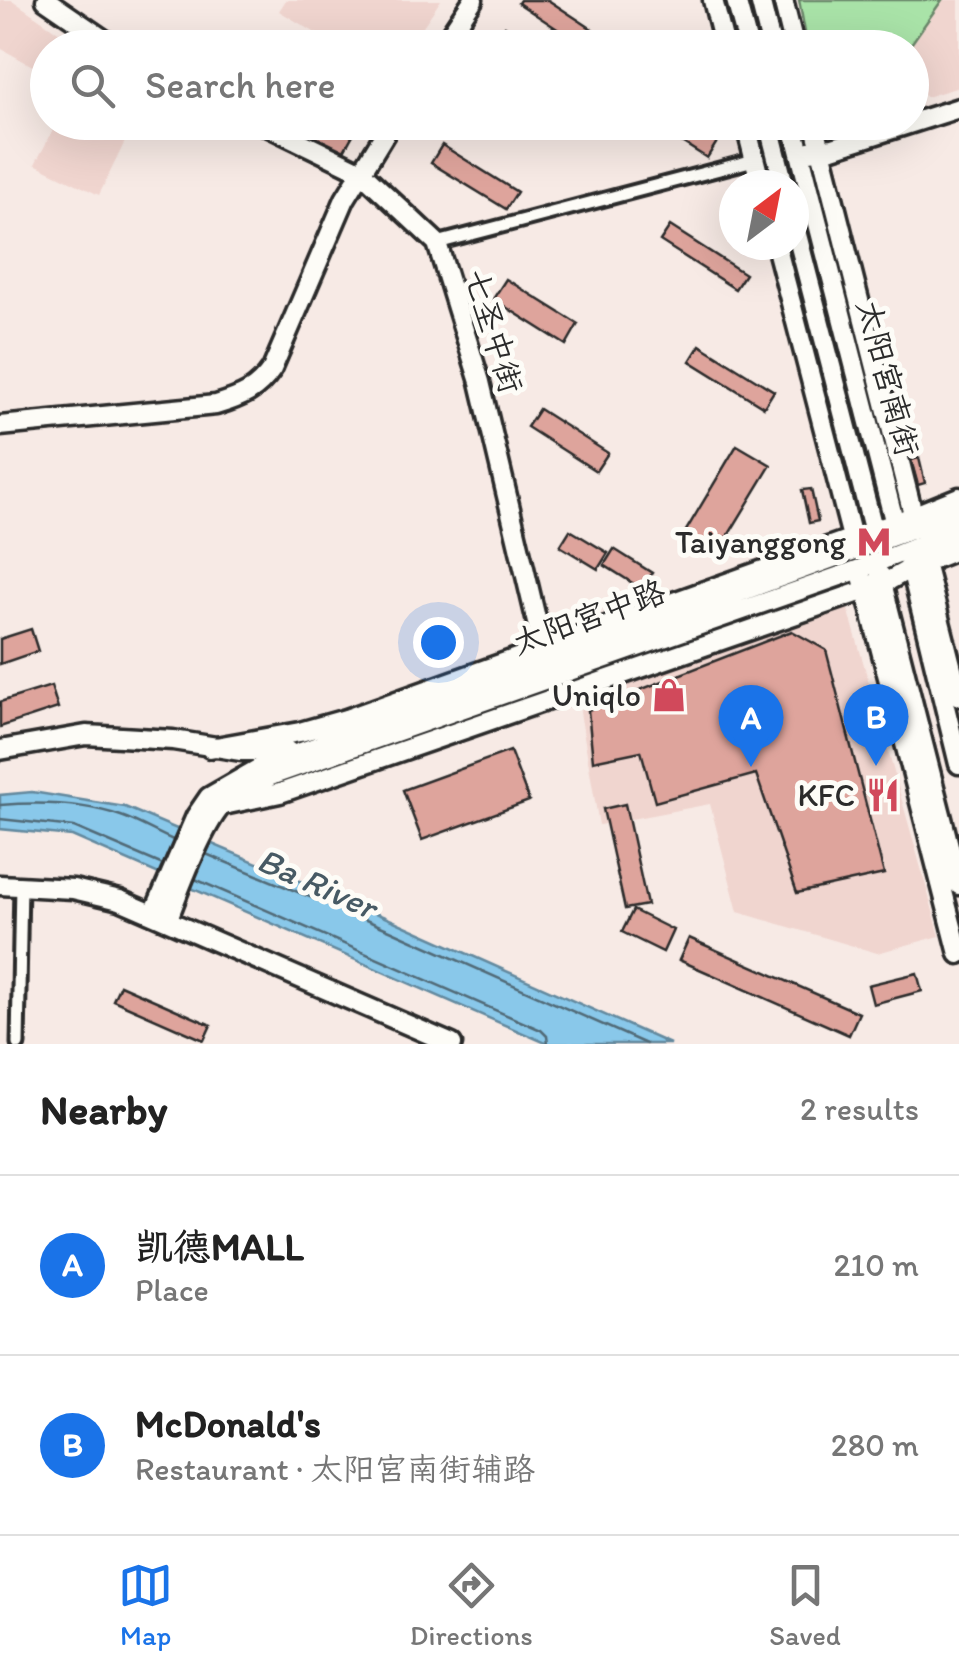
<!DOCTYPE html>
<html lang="en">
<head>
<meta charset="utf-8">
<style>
	body { margin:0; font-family:Itim,"LXGW WenKai TC",sans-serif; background:#f2f2f2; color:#222 }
	.compass { position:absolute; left:719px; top:170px; width:90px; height:90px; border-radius:50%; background:#fff; box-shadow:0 10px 40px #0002; rotate:32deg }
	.you { position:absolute; left:438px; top:642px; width:35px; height:35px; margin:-25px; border:8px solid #fff; border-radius:50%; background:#1a73e8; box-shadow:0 0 0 15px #1a73e833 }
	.badge { display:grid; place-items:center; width:65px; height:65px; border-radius:50%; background:#1a73e8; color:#fff; font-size:32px; font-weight:700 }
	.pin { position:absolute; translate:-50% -82px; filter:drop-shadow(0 2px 5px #0008) }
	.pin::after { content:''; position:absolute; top:52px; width:35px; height:30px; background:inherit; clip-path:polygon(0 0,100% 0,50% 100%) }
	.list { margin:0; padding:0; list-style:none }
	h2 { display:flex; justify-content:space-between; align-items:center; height:130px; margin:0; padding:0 40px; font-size:42px }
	h2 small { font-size:32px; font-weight:400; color:#767676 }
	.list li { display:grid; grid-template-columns:65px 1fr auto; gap:30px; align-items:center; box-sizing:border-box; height:180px; padding:0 40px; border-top:2px solid #e0e0e0 }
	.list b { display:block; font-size:38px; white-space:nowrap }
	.list p { margin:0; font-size:32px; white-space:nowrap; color:#767676 }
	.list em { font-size:32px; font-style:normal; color:#767676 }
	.icon { flex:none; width:55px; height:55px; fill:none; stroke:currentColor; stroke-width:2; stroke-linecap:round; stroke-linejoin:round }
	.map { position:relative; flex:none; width:959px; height:1044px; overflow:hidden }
	.search { position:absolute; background:#fff; box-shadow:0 10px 40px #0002; left:30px; right:30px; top:30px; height:110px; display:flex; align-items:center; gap:25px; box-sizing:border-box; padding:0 35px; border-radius:55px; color:#767676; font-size:38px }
	.sheet { height:490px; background:#fff }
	nav { display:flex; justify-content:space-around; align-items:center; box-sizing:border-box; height:140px; border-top:2px solid #e0e0e0; background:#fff; font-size:28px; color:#767676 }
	nav a { display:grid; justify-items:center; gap:5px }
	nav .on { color:#1a73e8 }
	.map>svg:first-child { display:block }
</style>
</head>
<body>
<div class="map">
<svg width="959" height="1044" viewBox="0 0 959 1044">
	<rect width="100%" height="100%" fill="#f7eae5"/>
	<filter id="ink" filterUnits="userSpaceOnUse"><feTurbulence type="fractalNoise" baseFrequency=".01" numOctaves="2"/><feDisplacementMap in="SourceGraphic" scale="20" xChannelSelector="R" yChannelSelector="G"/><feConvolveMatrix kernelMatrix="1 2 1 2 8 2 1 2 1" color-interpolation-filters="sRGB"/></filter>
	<g filter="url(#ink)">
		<path fill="#f0d5cf" d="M0,0H12L80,47L48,48L47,74L0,48Z
			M286,0H441L408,48L339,47L279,11Z
			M942,0H959V87L926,97L912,75L909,48Z
			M57,123H134L99,195L35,164Z
			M848,608L940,936L877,953L738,912L710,804L599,825L580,712L585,693Z"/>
		<path fill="#a9e3a8" stroke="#6a876a" stroke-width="2.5" d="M799,0H942L909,47L808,48Z"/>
		<path fill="#89c8ea" stroke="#63899e" stroke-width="2.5" d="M32,792L125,807L394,921L670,1044H548L72,836L0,829V795Z"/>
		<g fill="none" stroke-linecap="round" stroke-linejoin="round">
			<path stroke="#516a77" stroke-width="2.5" d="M0,805C39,802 84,803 121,816C139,822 156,833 173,840
				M0,819L74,827L163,865
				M206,854L390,930L646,1044
				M195,879L541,1030L547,1036L548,1044"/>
		</g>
		<path fill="#dea49c" stroke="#2b2b2b" stroke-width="2.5" d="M520,0H548L621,48H586L518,3Z
			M505,26L521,37L515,48H492Z
			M271,122H360L341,156Z
			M650,122H686L717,142L707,158Z
			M442,145L517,192L506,209L431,163Z
			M670,226L745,274L735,289L660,241Z
			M506,279L578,324L566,345L493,299Z
			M700,345L774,391L764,407L690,361Z
			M539,409L608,453L596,471L527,427Z
			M737,445L771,465L717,554L684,534Z
			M919,458L925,483L918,485L911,460Z
			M811,489L818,521L809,523L802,490Z
			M570,530L608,553L598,569L560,546Z
			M614,549L652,573L642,589L604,565Z
			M31,629L38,651L0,664V639Z
			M792,631L826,650L884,874L797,893L756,774L655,802L641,751L593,761L588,710Z
			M51,686L58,708L0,727V702Z
			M510,751L529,801L422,840L403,790Z
			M625,804L647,905L625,909L603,809Z
			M633,910L673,930L663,952L622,932Z
			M689,938L859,1013L849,1035L679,960Z
			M917,973L922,991L873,1004L868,985Z
			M120,985L211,1025L204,1040L113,1000Z"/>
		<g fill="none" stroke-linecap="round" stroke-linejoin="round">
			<g stroke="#2b2b2b" stroke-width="19">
				<path id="street" d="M437,243L754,160
					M18,1044L21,884"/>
			</g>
			<g stroke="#2b2b2b" stroke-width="25">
				<path id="secondary" d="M46,0L116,48
					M713,0L725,48
					M736,0L749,48
					M760,0L772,48
					M783,0L795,48
					M441,48L473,0
					M259,122L360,171L437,243L480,382L543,648
					M745,122L761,185
					M768,122L784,185
					M792,122L897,532
					M814,122L916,526
					M809,151L833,148L959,108
					M794,223L876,540
					M776,245L854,545
					M0,426L216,405C242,397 257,391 272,369L345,199L392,122
					M922,551L959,696
					M909,560L959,764
					M880,575L959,885
					M863,580L959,954
					M210,748L300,732L346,719L895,523L959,497
					M0,750L86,735L173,740L241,751H288
					M228,804L280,793L883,584L911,568L959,549
					M0,885L73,889L120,900L452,1044
					M154,913L196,816L209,797L263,766L959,512
					M168,919C179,889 203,824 224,803C238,790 256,783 273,775L860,569L959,530"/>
			</g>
			<use href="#street" stroke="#fdfcf7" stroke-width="11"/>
			<use href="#secondary" stroke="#fdfcf7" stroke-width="18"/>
		</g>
	</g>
	<defs>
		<g id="metro-bare" transform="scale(2.7)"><path d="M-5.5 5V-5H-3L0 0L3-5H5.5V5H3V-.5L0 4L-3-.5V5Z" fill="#d1495b" stroke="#fdfcf7" stroke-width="2.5" paint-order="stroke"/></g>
		<g id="shop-bare" transform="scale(2.7)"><path d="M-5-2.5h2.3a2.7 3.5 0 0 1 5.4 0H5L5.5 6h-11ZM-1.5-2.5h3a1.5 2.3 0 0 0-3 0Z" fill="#d1495b" stroke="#fdfcf7" stroke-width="2.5" paint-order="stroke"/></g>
		<g id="restaurant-bare" transform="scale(2.7)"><path d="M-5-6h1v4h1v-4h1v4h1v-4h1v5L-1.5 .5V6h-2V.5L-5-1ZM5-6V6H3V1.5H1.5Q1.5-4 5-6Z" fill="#d1495b" stroke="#fdfcf7" stroke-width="2.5" paint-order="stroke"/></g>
	</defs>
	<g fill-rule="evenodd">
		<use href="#metro-bare" x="874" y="542"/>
		<use href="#shop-bare" x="669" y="695"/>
		<use href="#restaurant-bare" x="883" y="795"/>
	</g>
	<g text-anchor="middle" stroke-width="10" stroke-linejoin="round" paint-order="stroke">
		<g font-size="32" fill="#2b2b2b" stroke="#fdfcf7">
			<text transform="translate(494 331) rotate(73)" y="11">七圣中街</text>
			<text transform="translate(888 378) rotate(75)" y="11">太阳宫南街</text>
			<text transform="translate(589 617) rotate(-20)" y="11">太阳宫中路</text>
		</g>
		<g font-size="32" fill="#2b2b2b" stroke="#fdfcf7" text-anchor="end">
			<text x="846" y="553">Taiyanggong</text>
			<text x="641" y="706">Uniqlo</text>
			<text x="855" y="806">KFC</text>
		</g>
		<g font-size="35" font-style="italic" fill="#475a64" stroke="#fdfcf7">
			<text transform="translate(317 883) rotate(24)" y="12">Ba River</text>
		</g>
	</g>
</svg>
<svg class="compass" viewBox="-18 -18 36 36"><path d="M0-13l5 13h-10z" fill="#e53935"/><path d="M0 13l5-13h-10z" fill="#767676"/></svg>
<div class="you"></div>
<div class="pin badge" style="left:751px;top:767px">A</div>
<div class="pin badge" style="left:876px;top:766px">B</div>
<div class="search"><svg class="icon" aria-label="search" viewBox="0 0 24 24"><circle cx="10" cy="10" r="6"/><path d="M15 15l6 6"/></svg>Search here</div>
</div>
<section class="sheet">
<h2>Nearby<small>2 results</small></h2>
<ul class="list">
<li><span class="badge">A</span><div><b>凯德MALL</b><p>Place</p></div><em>210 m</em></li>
<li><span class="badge">B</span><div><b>McDonald's</b><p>Restaurant · 太阳宫南街辅路</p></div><em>280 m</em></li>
</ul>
</section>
<nav>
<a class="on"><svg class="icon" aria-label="map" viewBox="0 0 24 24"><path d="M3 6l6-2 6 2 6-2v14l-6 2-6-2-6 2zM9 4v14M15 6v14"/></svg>Map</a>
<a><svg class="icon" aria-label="directions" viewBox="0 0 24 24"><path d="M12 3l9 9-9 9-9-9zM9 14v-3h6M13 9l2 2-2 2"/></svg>Directions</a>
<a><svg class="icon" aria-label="saved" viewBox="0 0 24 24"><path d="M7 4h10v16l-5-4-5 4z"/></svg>Saved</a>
</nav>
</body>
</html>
